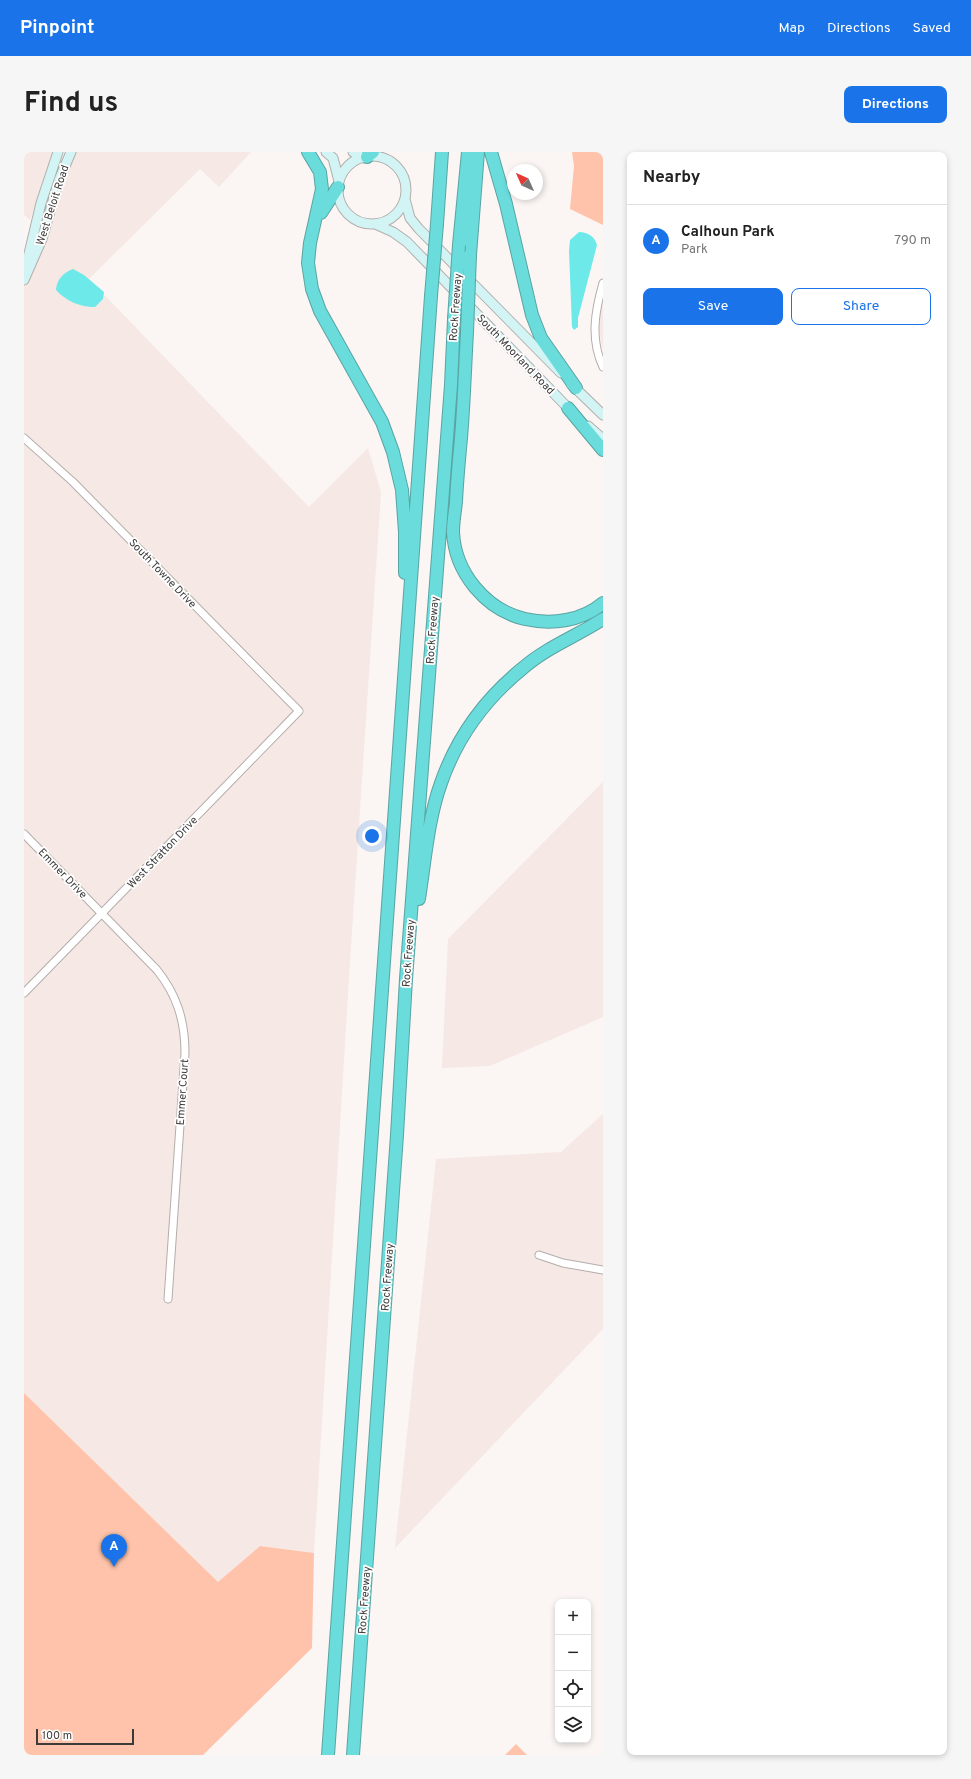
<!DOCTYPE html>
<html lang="en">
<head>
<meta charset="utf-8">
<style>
	body { margin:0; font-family:Overpass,sans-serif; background:#f6f6f6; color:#222 }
	.controls { position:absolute; right:12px; bottom:12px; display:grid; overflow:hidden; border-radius:8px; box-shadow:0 2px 6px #0003 }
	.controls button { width:36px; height:36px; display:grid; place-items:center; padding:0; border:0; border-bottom:1px solid #e0e0e0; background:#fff; color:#222; font:20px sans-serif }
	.compass { position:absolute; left:483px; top:12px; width:36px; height:36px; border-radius:50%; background:#fff; box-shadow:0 2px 6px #0003; rotate:315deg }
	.scale { position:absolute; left:12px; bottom:10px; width:98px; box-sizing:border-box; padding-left:4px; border:2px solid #3d3b3a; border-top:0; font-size:11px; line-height:14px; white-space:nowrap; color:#3d3b3a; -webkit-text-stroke:3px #fff; paint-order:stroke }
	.you { position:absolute; left:348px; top:684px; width:14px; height:14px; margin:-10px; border:3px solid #fff; border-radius:50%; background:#1a73e8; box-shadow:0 0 0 6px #1a73e833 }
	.badge { display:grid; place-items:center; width:26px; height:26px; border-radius:50%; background:#1a73e8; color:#fff; font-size:13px; font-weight:700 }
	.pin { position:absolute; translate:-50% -33px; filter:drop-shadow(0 1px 2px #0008) }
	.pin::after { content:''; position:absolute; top:21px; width:14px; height:12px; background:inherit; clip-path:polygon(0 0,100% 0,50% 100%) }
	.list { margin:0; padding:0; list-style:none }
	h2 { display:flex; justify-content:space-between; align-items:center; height:52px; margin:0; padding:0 16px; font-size:17px }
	h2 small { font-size:13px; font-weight:400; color:#767676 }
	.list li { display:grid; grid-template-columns:26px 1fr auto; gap:12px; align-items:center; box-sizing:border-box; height:72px; padding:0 16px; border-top:1px solid #e0e0e0 }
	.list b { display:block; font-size:15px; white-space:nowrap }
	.list p { margin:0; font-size:13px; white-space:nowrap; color:#767676 }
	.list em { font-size:13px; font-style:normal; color:#767676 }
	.actions { display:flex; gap:8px; padding:12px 16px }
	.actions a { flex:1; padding:9px 0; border:1px solid #1a73e8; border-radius:8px; text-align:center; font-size:14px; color:#1a73e8 }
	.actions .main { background:#1a73e8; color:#fff }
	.icon { flex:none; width:22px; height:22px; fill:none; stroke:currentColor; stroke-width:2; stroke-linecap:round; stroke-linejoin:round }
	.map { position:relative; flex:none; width:579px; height:1603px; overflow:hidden; border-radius:8px }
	header { display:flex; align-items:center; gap:24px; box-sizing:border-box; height:56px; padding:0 20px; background:#1a73e8; color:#fff }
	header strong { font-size:19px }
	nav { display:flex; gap:22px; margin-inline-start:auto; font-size:14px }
	.intro { display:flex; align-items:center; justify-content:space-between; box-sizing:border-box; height:96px; padding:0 24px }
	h1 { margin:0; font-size:28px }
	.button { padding:10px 18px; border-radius:8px; background:#1a73e8; color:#fff; font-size:14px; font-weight:700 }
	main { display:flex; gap:24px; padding:0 24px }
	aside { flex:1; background:#fff; border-radius:8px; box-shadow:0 2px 6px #0003 }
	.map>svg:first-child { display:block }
</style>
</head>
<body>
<header>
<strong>Pinpoint</strong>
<nav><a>Map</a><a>Directions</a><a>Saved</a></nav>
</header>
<div class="intro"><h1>Find us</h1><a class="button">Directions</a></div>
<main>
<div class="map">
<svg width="579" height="1603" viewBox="0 0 579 1603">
	<rect width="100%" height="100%" fill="#fbf6f3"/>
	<path fill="#f6e8e4" d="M0,0H29L6,68L0,63Z
		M41,0H227L195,35L176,17L65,127L285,355L344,296L357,340L326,809L290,1401L236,1394L194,1430L0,1241V127L24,46Z
		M579,152V198L575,178V167Z
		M579,630V865L466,914L418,916L424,787Z
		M579,962V1177L371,1396L412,1007L537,1000Z"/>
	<path fill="#fec3aa" d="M548,0H579V73L546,57L550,14Z
		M0,1241L194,1430L236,1394L290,1401L288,1496L179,1603H0Z
		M492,1592L503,1603H481Z"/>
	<path fill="#6ce9e8" d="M555,80C564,80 571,85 573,93L554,166V175L550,178L548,175L545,99L546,88Z
		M49,117L60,123L80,140L79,147L71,155C56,155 42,149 32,138C33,127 39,121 49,117Z"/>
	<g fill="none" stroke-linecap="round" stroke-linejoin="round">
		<g stroke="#b3aeac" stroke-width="9">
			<path id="street" d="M579,131C571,159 566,187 579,215
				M0,286L49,330L275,559L0,841
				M0,682L133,818C153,843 161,869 161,901L144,1147
				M515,1103L539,1111L579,1118"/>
		</g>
		<g stroke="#b3aeac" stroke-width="11">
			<path id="secondary" d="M302,0L309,6L315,29
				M329,0L339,6
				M314 38a34 34 0 1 1 68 0a34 34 0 1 1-68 0Z
				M381,47L386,66L395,77L537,221
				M351,72L369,80L383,90L548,260
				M2,114L17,51L34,0
				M0,128L18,87L35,28L47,0
				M547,232L579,263
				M564,274L579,287"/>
		</g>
		<g stroke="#5aa4a3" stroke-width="14">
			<path id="highway" d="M284,0L296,20L298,37L286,91L284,111L288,137L296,159L358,270L369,300L378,338L381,380V421
				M467,0L482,52L508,163L517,186L552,236
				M343,5L349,0
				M297,61L314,35
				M413,72L418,0
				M435,93L444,0
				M446,103L454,0
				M443,180C441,215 440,250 437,286C435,307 433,328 432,350C431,359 429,370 429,380C431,421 462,458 501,467C528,473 558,469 579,451
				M544,256L579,298
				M395,747C401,709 404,667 417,631C433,585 462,546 499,516C523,495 553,484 579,467
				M304,1603L407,144
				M329,1603L373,983L382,827L427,233L430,167"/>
		</g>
		<use href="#street" stroke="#fff" stroke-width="7"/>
		<use href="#secondary" stroke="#d2f4f4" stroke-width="9"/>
		<use href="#highway" stroke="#69dcdb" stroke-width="12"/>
		<g stroke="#5aa4a3" stroke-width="14" stroke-linecap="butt">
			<path id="highway-bridge" d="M407,144L413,72
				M430,167L435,93
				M443,180L446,103"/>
		</g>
		<use href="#highway-bridge" stroke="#69dcdb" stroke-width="12"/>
	</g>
	<g text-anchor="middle" stroke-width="3.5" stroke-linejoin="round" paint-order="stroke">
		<g font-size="11" fill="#3d3b3a" stroke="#fff">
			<text transform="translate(28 53) rotate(-72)" y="4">West Beloit Road</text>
			<text transform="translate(431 155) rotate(-86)" y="4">Rock Freeway</text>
			<text transform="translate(492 202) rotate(46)" y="4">South Moorland Road</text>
			<text transform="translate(139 421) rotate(46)" y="4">South Towne Drive</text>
			<text transform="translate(408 478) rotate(-86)" y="4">Rock Freeway</text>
			<text transform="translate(138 700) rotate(-46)" y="4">West Stratton Drive</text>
			<text transform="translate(39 721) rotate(46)" y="4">Emmer Drive</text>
			<text transform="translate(384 801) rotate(-86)" y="4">Rock Freeway</text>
			<text transform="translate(158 940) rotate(-86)" y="4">Emmer Court</text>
			<text transform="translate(363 1125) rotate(-86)" y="4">Rock Freeway</text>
			<text transform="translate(340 1448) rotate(-86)" y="4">Rock Freeway</text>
		</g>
	</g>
</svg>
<div class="controls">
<button>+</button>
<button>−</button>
<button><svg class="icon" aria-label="locate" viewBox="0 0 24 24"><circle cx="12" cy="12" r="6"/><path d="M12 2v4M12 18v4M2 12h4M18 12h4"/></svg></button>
<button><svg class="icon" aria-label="layers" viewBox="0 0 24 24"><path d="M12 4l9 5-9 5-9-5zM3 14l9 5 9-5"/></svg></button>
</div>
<svg class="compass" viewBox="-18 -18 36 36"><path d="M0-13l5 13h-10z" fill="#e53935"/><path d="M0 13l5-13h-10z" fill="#767676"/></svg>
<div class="scale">100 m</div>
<div class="you"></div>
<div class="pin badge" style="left:90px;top:1415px">A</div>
</div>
<aside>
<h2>Nearby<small></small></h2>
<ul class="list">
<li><span class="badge">A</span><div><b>Calhoun Park</b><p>Park</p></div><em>790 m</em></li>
</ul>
<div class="actions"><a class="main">Save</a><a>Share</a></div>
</aside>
</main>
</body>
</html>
